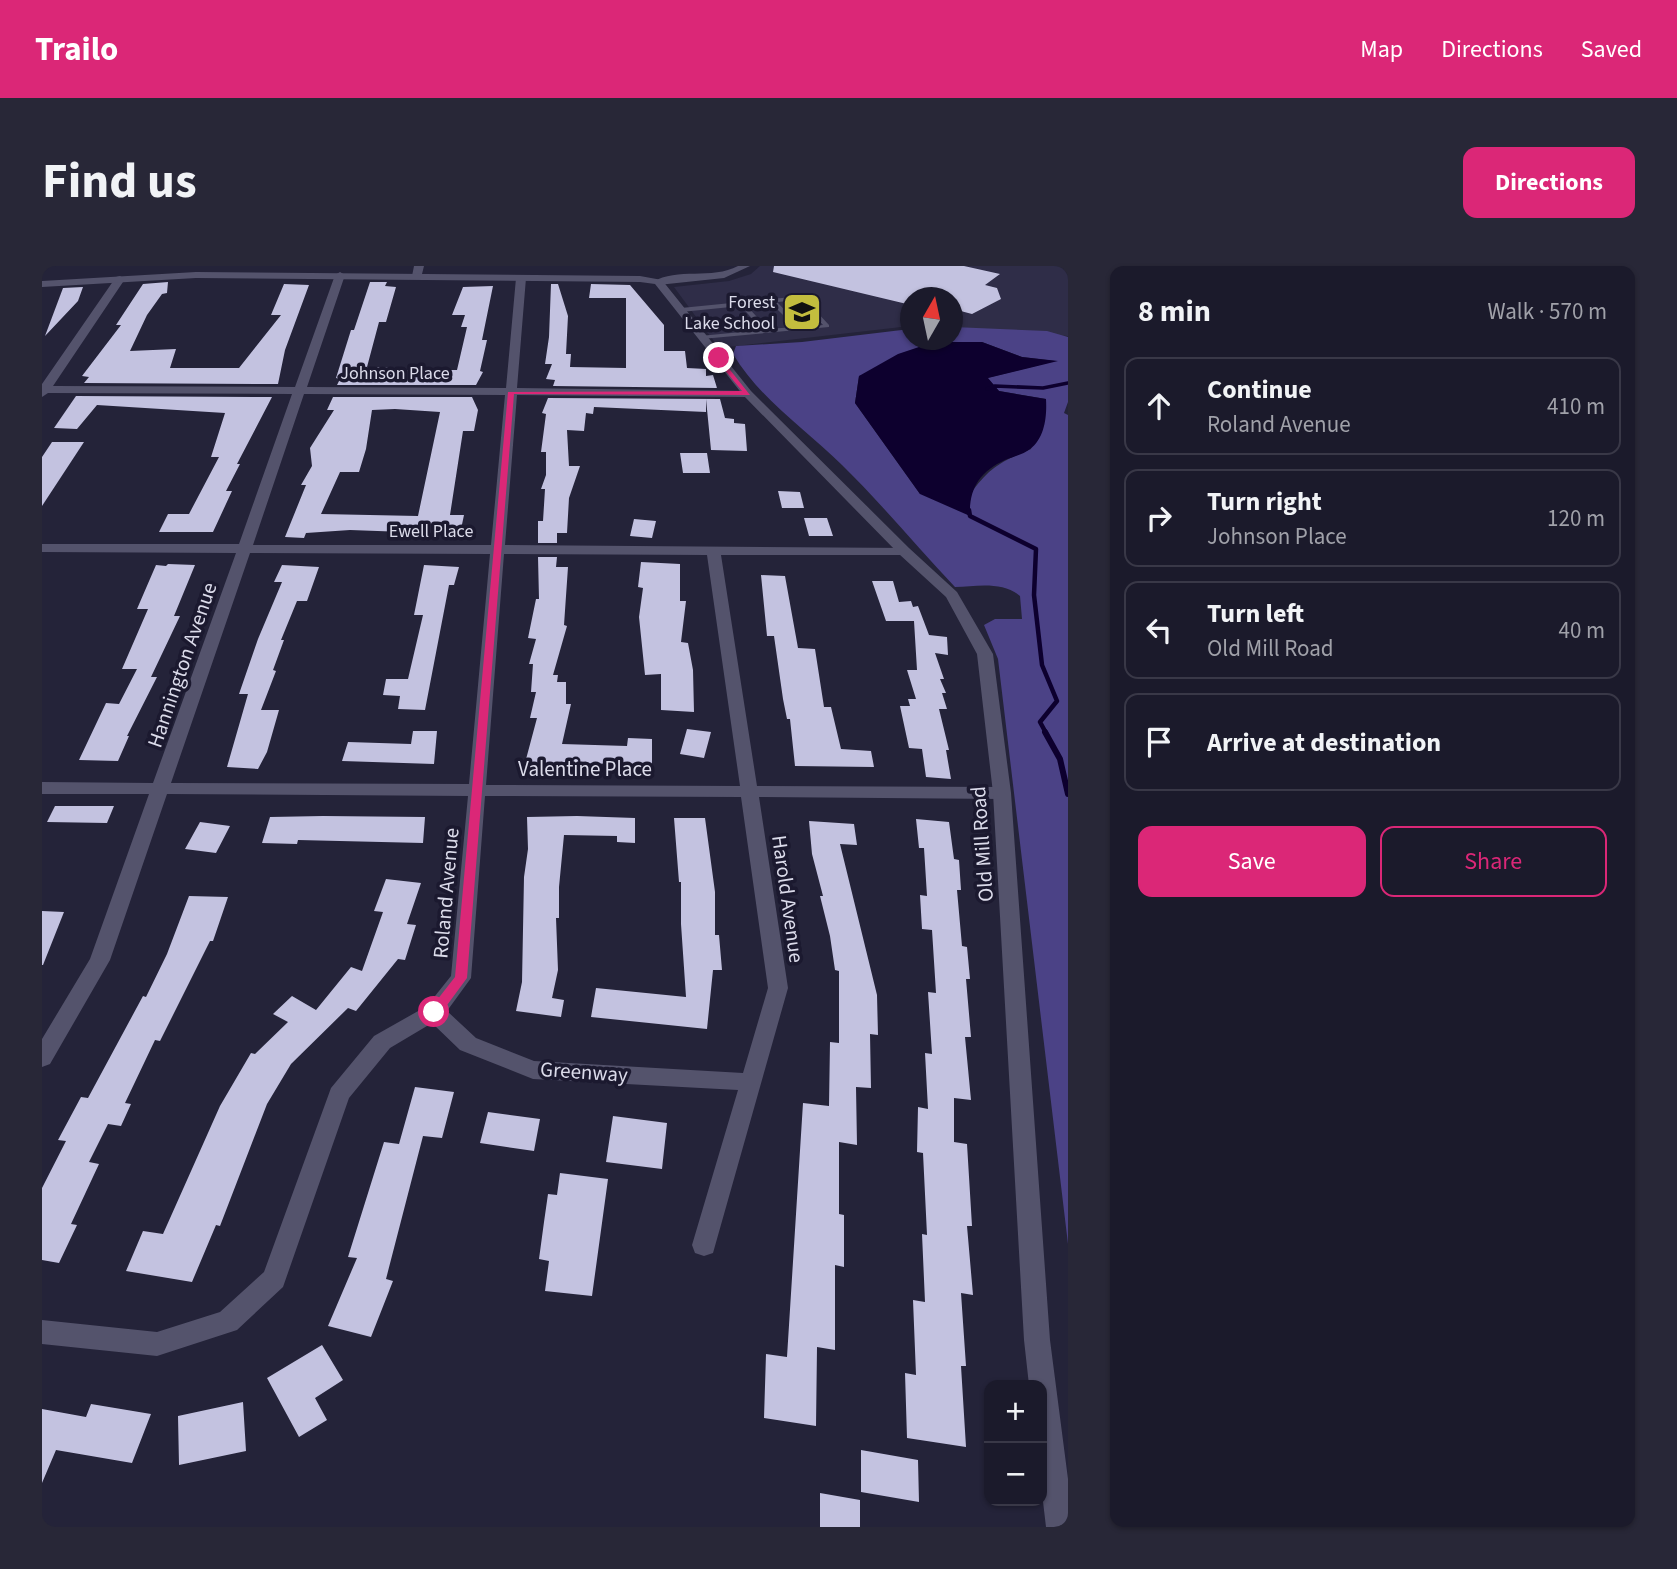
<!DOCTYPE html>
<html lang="en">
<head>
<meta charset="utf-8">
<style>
	body { margin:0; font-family:"Source Sans 3",sans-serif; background:#282737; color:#f1f3f6 }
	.controls { position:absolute; right:21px; bottom:21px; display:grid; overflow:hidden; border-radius:14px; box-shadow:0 2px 5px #0004 }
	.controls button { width:63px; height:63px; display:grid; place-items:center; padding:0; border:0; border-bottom:2px solid #393847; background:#1b1a2b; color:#f1f3f6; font:35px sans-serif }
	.compass { position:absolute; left:858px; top:21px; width:63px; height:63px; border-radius:50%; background:#1b1a2b; box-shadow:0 2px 5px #0004; rotate:9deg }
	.stop { position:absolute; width:21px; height:21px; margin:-16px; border:5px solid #db2777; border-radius:50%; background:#fff }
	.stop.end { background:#db2777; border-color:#fff; box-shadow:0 2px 7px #0008 }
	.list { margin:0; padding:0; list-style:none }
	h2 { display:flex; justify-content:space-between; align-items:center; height:91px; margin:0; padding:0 28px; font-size:30px }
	h2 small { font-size:23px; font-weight:400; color:#a0a1a9 }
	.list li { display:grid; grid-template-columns:46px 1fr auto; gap:21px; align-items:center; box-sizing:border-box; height:98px; margin:0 14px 14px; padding:0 14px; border:2px solid #393847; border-radius:14px }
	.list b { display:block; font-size:26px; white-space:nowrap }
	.list p { margin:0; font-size:23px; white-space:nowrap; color:#a0a1a9 }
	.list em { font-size:23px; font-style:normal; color:#a0a1a9 }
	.actions { display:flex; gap:14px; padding:21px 28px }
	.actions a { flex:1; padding:16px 0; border:2px solid #db2777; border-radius:14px; text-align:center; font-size:24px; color:#db2777 }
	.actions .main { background:#db2777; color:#fff }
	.icon { flex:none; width:38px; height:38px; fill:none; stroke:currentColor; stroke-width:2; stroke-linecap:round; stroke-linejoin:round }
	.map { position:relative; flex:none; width:1026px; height:1261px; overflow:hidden; border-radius:14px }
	header { display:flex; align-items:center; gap:42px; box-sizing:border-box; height:98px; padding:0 35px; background:#db2777; color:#fff }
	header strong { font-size:33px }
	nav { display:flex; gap:38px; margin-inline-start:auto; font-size:24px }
	.intro { display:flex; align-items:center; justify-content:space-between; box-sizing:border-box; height:168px; padding:0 42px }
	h1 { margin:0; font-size:49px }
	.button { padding:18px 32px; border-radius:14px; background:#db2777; color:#fff; font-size:24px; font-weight:700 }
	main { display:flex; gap:42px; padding:0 42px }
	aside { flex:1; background:#1b1a2b; border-radius:14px; box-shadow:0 2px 5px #0004 }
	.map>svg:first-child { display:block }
</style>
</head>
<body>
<header>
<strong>Trailo</strong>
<nav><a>Map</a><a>Directions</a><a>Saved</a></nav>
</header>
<div class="intro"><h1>Find us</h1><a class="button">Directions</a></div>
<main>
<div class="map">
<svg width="1026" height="1261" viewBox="0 0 1026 1261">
	<rect width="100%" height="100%" fill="#242339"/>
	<path fill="#2f2d48" d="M718,0H1026V70L911,63V32H869L868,60L677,82L632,21L687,15L709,8Z"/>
	<path fill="#4b4286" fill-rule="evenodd" d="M911,61L1005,65L1026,71V136L1022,147L1026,149V978L956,393L942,359L953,353H980L978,330C961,315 935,320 913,321C875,281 839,237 800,199C762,162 718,133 691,88L694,80L760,76L868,63L869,74H911ZM940,76L980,91L1013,95L945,112L957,125L1004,133L989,183C960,195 946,202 928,229L878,228L813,137L817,110Z"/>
	<path fill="#0d002e" d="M892,76H940L980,91L1016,95L946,112L957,125L1004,133C1005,150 1003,172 988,183C982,188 971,191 963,194C937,206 927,223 928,250L878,228L813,137L817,110L856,88Z"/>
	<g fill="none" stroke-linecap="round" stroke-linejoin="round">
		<path stroke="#0d002e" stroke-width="3.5" d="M945,123L953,120L1001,122L1026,117"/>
		<path stroke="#0d002e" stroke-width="4.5" d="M927,244L928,250L994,283L992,329L1000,399L1015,435L998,456L1004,467"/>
		<path stroke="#0d002e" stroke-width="6" d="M1003,466L1018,493L1026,528"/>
	</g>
	<path fill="#c3c2e0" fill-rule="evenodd" d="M732,0H922L958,8L943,19L955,22L959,33L930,48L911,43V32H869V39L731,6Z
		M126,16L125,27L120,28L105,49L88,85L134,83L128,102H197L239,49H229L242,18L267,19L243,84L236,118L42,117L47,111L40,110L79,59H74L101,18Z
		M328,16H345L343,20L354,21L344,56H337L325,101L354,102L353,104H415L425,61H419L423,49H410L421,21L451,20L440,74H445L438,105L441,106L434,119H295L298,113L294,112L309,64H312Z
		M509,18H516L526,50L524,88H529L528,101L584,102V32H547L549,18L588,19L622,59V85H643L645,102L664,103V110L671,109L675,122L511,120L513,114L504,113L510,98H503L507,71Z
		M41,21L36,35L3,70L21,22Z
		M34,130L230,131L195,198H198L184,225H190L171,266H117L126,248H147L177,191H169L183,147L55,139L35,163L12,162Z
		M291,131H430L436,144L432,165H421L408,249H422L418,268L308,264L264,267L262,272L243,271L264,219H259L270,200L268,182L292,144H285ZM353,143L398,146L376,250L279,248L298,206H317L324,183L330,144Z
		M506,132L678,133L683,152L692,153V157L703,158L705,185L669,184L664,133V146L552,141L551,148L544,147L542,165L525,164L527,200H538L527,232L525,267H515V277H496V255H501L503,223H499L504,209V186H499L504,148L500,147Z
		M10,176H42L0,240V191Z
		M638,187H665L668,207H641Z
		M736,225L758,226L762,242H740Z
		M762,252H785L791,270H767Z
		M592,253L614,255L610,272L588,270Z
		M496,291H515L514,301H526L522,359L525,360L511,409H516L515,416H524V438H529L520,478L585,480L586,472L610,473V498L483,497L495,452H488L494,426H489L491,398H487L494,373L486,372L494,333H497Z
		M599,296L638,298V335H644L639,376L646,377L651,404L652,446L619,444V408L603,409L597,351L601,322L596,321Z
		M126,298L153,299L132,350H138L109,411H115L85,470H87L76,495L37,494L64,437L77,438L95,403H80L106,343H95L114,299L124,300Z
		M240,299L277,301L265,335H255L239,374H242L231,404L234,405L219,444H237L225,486L216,503L185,501L206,428H197L216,373L240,316H232Z
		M382,299L417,301L412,319H407L383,444L356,443L358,430L341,429L344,413H366L381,349H372Z
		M719,309L743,310L756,382L773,383L782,441H789L799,483L829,485L832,501L753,500L748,453H745L741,433L732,370H725Z
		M830,315H851L857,336L869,335L871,341L876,340L887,369L905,371L906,389L893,387L902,413H898L904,427H900L905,443H897L907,484H904L909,513L884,511L880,483L867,482L858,440H868L866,433H874L865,404H875L872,355H844Z
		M645,463L669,466L662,492L638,488Z
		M371,465H395L392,498L300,495L306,476L369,478Z
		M13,540H72L65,557L5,556Z
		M281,550L383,551L381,577L256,574L255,578L220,577L228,551Z
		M535,550L593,552V577L575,576V570L522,569L517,621V652H514L516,704L510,732L522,734L519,751L474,745L480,716L482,611L486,583L485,551Z
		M632,552H663L673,626V669H677L680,704H671L665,763L549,751L554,722L644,731L639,658V616H637Z
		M874,553L907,556L912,593L917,594L919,624H915L920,680L925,681L928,713H924L929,771H923L929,834L912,832V876L925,878L930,960H925L931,1029L919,1027L924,1100H919L924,1181L865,1172L863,1107L874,1109L871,1034L883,1036L880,968L885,969L881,887L875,886L876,841L886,843L883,787L890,788L886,726L894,727L890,664L880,663L878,629L885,630L882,582H877Z
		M767,555L812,558L815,579L798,578L835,729L836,769L828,768L829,822L814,821L815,879L797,876V948L802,949V1001L793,999V1084L775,1081L774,1160L722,1152L724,1088L745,1091L761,837L787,840L788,776L797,777V705L793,704L788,670L778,630H781L770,588Z
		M158,556L188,560L174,587L143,583Z
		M344,613L379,617L365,658L374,659L363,694L356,693L314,745L306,742L249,798L225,838L178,960L174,959L150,1016L84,1005L101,965L121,968L178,840L209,787L213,788L246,756L231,748L250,730L274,744L309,701L320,705L341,646L332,645Z
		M147,630L186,631L171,675H168L118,775L113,774L83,837L89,838L79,860L66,858L47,896L57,898L29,958L35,959L17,997L0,994V922L24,875L16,874L39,831L46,832L101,730L104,731L125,688Z
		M0,645L22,646L1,699H0Z
		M373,821L412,826L400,872L381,870L344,1013L351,1015L329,1071L286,1060L315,992L306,991L342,876L357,878Z
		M446,846L498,853L492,885L438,877Z
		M571,850L625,857L620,903L564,896Z
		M518,907L566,913L550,1030L503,1025L507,995L497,993L502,956L506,928L515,929Z
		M280,1079L301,1114L273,1132L285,1154L257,1171L225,1112Z
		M201,1136L204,1185L137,1199L136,1150Z
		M49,1138L109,1148L90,1197L14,1184L0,1217V1143L44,1151Z
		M819,1184L876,1194L877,1236L819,1226Z
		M778,1227L818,1234V1261H778Z"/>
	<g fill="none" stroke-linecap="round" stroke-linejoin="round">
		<path fill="#54536c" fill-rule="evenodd" d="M760,30L787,59V61L660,73L657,71L658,70L720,64L699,40L639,46L636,44L639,42ZM759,34L781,59L759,61L735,36ZM729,37L753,61L726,63L704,39Z"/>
		<path fill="#54536c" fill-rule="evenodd" d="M372,0H382L379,12L370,10Z
			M696,0H708L682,12L616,19L611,16C635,1 670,14 696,0Z
			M298,6L303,9L265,121L464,122L474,12L479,9L484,12L475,122L709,125V129L705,131L475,129L463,279L867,282V288L862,289H679L715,520L960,521L969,527L960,533L717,531L746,722L671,987L662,990L653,987L650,979L696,824L491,813L418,784L390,757L348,782L307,832L241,1021L195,1064L115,1090L0,1078V1054L115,1066L178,1046L222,1006L289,822L332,770L385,740L409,710L426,530L125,528L68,694L8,798L0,801V773L48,693L107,528H0V516L111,517L194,287L0,286V278H197L250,128L6,127L0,131V118L74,11L78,10L83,13L11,120L253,121L293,9ZM262,128L463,129L449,279H211ZM208,287L448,288L427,518L129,517ZM462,288L665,289L698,520L444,519ZM443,530L699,531L726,722L701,807L492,795L434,772L405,745L429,712Z"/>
		<path fill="#54536c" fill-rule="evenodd" d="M154,6L598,10L620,14L709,125L867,282L915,326L951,388L969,527L1008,1074L1026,1213V1261H1004L1000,1227V1119H987L982,1074L951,527L935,388L904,331L857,288L701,129L613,18L598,16L154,12L0,21V15Z"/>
	</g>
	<path fill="#db2777" d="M677,90L708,129L472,128L425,712L397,750H388V743L413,711L466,126L700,125L673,92Z"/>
	<defs>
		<g id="school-square" transform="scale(2.0125)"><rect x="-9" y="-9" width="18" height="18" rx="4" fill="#c3bd3e" stroke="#1b192f"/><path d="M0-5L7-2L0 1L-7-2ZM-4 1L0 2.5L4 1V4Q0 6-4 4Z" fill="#111"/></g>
	</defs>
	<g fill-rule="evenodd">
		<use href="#school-square" x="760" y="46"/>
	</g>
	<g text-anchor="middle" stroke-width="7" stroke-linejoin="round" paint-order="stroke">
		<g font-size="18" fill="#dbdbea" stroke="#1b192f" text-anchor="end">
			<text x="733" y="42">Forest<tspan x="733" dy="21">Lake School</tspan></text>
		</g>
		<g font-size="18" fill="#dbdbea" stroke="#1b192f">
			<text x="353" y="113">Johnson Place</text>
			<text x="389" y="271">Ewell Place</text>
		</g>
		<g font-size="21" fill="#dbdbea" stroke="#1b192f">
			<text transform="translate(140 399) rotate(-71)" y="7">Hannington Avenue</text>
			<text x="543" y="510">Valentine Place</text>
			<text transform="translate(940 578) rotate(-94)" y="7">Old Mill Road</text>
			<text transform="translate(404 627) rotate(-85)" y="7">Roland Avenue</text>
			<text transform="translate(746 633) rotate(82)" y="7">Harold Avenue</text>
			<text transform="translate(542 806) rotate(4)" y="7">Greenway</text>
		</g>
	</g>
</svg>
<div class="controls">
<button>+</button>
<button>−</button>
</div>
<svg class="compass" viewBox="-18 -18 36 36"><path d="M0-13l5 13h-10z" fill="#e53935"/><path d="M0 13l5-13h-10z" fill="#a0a1a9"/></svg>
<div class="stop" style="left:392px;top:746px"></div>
<div class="stop end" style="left:677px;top:92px"></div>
</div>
<aside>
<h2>8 min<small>Walk · 570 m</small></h2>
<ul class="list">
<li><svg class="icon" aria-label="ahead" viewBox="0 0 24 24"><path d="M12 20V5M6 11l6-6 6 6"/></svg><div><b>Continue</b><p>Roland Avenue</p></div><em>410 m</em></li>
<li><svg class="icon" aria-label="right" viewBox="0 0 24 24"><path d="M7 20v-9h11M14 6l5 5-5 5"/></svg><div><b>Turn right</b><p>Johnson Place</p></div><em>120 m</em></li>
<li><svg class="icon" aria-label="left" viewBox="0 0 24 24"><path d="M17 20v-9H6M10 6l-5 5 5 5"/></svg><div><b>Turn left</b><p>Old Mill Road</p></div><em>40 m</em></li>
<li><svg class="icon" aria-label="arrive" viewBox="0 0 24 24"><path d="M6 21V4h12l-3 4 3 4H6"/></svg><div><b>Arrive at destination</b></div></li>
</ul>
<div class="actions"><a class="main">Save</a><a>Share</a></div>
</aside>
</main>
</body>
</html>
